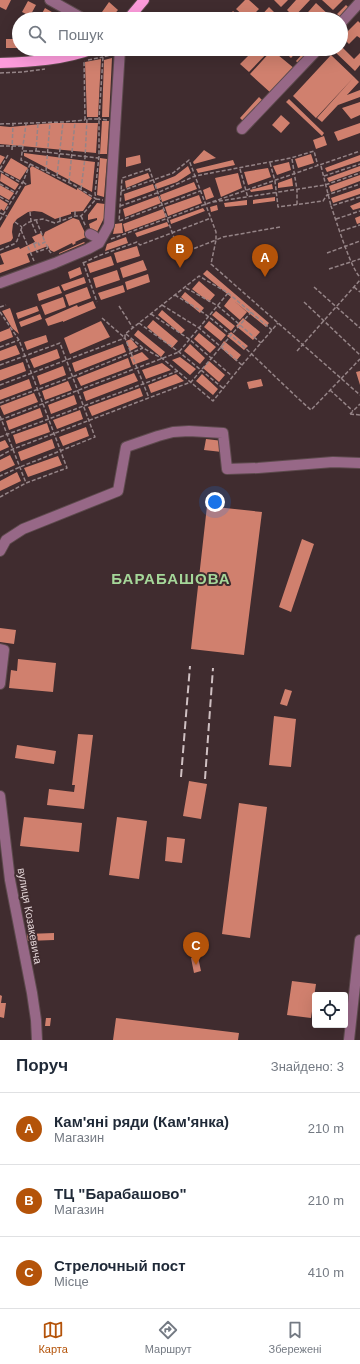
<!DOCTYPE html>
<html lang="uk">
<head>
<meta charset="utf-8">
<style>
	body { margin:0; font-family:Arial,sans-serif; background:#f2f2f3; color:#1f2937 }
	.controls { position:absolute; right:12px; bottom:12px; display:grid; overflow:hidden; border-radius:4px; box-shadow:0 4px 16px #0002 }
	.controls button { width:36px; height:36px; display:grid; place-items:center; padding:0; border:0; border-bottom:1px solid #e0e1e3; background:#fff; color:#1f2937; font:20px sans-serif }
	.you { position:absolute; left:215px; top:502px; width:14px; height:14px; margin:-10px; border:3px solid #fff; border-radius:50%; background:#1a73e8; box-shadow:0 0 0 6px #1a73e833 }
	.badge { display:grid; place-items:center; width:26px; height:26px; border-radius:50%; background:#b45309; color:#fff; font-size:13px; font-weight:700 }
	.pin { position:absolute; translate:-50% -33px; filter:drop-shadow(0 1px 2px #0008) }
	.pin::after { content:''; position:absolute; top:21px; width:14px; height:12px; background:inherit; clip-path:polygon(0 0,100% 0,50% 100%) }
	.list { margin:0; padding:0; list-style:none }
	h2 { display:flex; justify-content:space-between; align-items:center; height:52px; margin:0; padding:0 16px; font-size:17px }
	h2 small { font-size:13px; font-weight:400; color:#747a83 }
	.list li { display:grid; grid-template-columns:26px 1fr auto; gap:12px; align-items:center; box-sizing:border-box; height:72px; padding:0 16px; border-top:1px solid #e0e1e3 }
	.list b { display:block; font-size:15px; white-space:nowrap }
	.list p { margin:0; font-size:13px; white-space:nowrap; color:#747a83 }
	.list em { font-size:13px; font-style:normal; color:#747a83 }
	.icon { flex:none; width:22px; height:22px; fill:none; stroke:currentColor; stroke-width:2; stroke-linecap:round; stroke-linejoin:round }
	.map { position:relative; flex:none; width:360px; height:1040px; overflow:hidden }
	.search { position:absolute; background:#fff; box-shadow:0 4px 16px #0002; left:12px; right:12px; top:12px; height:44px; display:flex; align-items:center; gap:10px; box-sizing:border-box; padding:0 14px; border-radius:22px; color:#747a83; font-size:15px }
	.sheet { height:268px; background:#fff }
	nav { display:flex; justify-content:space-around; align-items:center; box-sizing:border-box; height:56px; border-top:1px solid #e0e1e3; background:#fff; font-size:11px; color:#747a83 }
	nav a { display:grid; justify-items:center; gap:2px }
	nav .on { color:#b45309 }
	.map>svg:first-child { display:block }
</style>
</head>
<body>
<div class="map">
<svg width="360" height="1040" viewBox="0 0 360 1040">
	<rect width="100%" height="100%" fill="#402c2f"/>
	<path fill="#d0806e" d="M0,0H11L6,10L0,7Z
		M245,0H249L259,9L249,19H247L236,9Z
		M274,0H288L281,7Z
		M296,0H310L294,17L287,10Z
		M322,0H343L333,10Z
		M28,1L36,5L30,16L22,12Z
		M109,2L118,10L110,19L102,12Z
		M316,3L330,16L327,19H302Z
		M346,5L350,9L342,18L337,14Z
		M269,7L276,14L271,19H258Z
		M45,8L57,15L55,19H43L40,17Z
		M233,11L242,19H226Z
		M358,21L360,23V38L357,36L349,44L342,37Z
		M6,39H19V48H6Z
		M341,46L354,59L360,53V65L355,71L333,50L341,49Z
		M255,49H271L249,72L240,64Z
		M282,49H299L291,58Z
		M307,49H315L300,66L296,61Z
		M272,50L295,69L272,94L250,74Z
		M331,55L354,77L316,118L293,96Z
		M112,58L109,117H102L104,60Z
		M101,59L98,117H87L85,62Z
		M354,77L359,82L347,95L360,90V97L338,105L322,122L317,118Z
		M259,97L263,101L244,122L240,118Z
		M289,99L324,133L322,136L286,102Z
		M360,102V115L351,119L342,108Z
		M281,115L290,123L281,133L272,125Z
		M102,121H109L107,154H100Z
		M52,123H98L96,153L0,144V126L10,127Z
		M360,123V133L338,141L334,132Z
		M324,136L327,145L316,149L313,140Z
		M204,150L216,158L194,164L193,162Z
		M24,153L95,162L92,192L24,156Z
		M311,154L314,163L298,168L295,159Z
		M0,155L5,157L0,165Z
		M140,155L141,163L126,167V158Z
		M360,155V161L327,172L325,168Z
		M11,158L28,168L20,180L3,171Z
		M100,158L107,159L104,197L97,195Z
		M233,160L235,165L198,173L196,169Z
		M289,162L291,170L277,175L273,166Z
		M32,166L77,190V188L92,198L83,211L71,212V214L55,219L42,212L34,211L28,212L17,219L13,224L12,232L13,238L11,241L0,245V228L25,186L31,184L30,168Z
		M188,166L191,173L177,182L157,189L155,184L175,176Z
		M360,166V171L329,182L327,178Z
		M268,168L271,177L248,185L244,172Z
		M1,173L19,184L15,190L0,181Z
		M148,173L150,178L126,188L125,181Z
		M238,173L242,188L221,197L215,178Z
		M360,175V181L331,192L329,186Z
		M292,178L293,186L278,188V183Z
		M194,182L197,189L162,202L160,195Z
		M153,184L155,190L125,201L124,194Z
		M272,184L273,189L251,192L250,190Z
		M0,185L14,193L9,200L0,195Z
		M210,187L214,197L206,200L203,190Z
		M360,188V194L333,203L331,198Z
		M199,195L202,203L168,216L165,207Z
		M158,196L161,203L125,217L123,209Z
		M275,197V201L253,204V200Z
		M0,199L8,204L4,211L1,209L0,211Z
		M247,200V205L225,207L224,203Z
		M360,202V208L353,210L350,206Z
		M97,203L105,204L104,218L97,232L92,235L89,224L97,220V218L88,220V215Z
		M217,205L218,210L211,212L210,207Z
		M203,208L205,211L171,224L170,220Z
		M163,209L166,217L125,232L123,224Z
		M360,216V223L357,224L355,218Z
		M73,218L79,220L86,235V237L75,242L76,243L73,245L72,243L54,252L50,250L48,246L27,254L30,262L0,273V265L4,264L0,254L19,247L20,249L35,242L32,237L41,233L43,237L45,232Z
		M167,222L169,226L137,237L135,233Z
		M122,223L123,233L113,234L115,224Z
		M126,237L128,243L105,251L107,244Z
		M84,242L85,243L59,254V253Z
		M137,246L140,256L117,263L114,253Z
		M111,256L114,265L90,273L87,264Z
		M143,260L147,270L123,278L120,268Z
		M80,267L82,274L70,279L68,272Z
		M117,270L120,280L96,288L93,278Z
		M207,270L269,323L266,327L234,301L247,312L240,320L224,306L231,297L203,274Z
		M148,274L150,282L127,290L125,282Z
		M84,277L86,283L64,291L61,285Z
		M199,281L215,295L209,302L192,289Z
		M123,285L125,292L101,300L98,293Z
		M59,286L62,293L39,301L37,294Z
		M87,287L91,298L69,306L65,295Z
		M185,292L204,308L200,313L181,297Z
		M63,297L66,307L45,315L41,305Z
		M93,301L96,308L63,322V321L48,326L45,319L77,305L78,307Z
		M37,306L39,311L18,319L16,313Z
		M10,308L19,334L12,328L2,311Z
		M162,310L185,330L181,334L158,315Z
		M216,311L235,326L231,331L212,315Z
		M40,314L42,319L21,327L19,322Z
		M243,318L260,332L253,340L236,326Z
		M153,320L178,341L172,348L147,327Z
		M101,321L110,337L70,354L64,338Z
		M209,321L226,335L221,341L204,327Z
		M10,328L13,337L0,342V332Z
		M138,330L165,352L161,357L134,335Z
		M231,332L248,346L244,350L227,336Z
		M199,333L216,347L210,353L194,339Z
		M46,335L48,342L27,350L24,342Z
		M131,339L138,347L130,351L126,341Z
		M224,341L241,355L236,361L220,347Z
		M123,344L126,352L75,372L72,363Z
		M190,344L205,358L200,364L184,351Z
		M16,345L20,354L0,361V351Z
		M57,349L60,358L34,368L30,359Z
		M142,352L149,359L133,365L130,357Z
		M180,357L196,369L190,375L172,360Z
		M128,358L131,367L81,386L77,378Z
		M209,361L225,375L219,382L203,368Z
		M23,362L26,371L0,381V370Z
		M162,363L171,370L146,379L142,370Z
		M63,366L66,375L40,385L37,376Z
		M360,371V385L356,372Z
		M134,373L138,381L86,401L83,392Z
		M176,374L184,381L151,393L148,385Z
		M202,374L218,389L213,395L196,381Z
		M29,379L32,388L0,400V390Z
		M261,379L263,386L249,389L247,382Z
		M68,381L72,390L45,400L42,391Z
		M140,388L143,396L92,416L88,407Z
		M34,393L38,402L4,415L0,406Z
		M74,395L77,404L51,414L48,405Z
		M40,408L43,417L9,430L6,421Z
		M80,410L83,419L57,429L53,420Z
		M47,423L50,432L16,444L13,435Z
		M86,427L89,436L63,446L59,437Z
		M52,439L55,448L21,461L18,452Z
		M206,439L223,441L222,452L204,450Z
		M5,440L9,447L0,451V442Z
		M10,455L15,465L0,472V460Z
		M58,456L62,465L28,477L24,468Z
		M17,472L21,481L0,491V481Z
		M207,506L262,512L244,655L191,649Z
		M302,539L314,544L291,612L279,607Z
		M0,628L16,630L14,644L0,642Z
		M18,659L56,663L53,692L9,688L11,670L17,671Z
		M285,689L292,691L287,706L280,704Z
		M274,716L296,719L291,767L269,765Z
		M78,734L93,735L84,809L47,805L49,789L74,792L75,785H72Z
		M17,745L56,751L54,764L15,758Z
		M189,781L207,784L201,819L183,816Z
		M239,803L267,807L250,938L222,934Z
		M24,817L82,823L79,852L20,846Z
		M117,817L147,821L139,879L109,875Z
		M167,837L185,839L182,863L165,861Z
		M54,933V940L27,941V934Z
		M198,957L201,971L194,973L191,958Z
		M292,981L316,984L311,1018L287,1015Z
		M0,995L2,996L1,1003H6L4,1018L0,1017Z
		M46,1018H51L50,1026H45Z
		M116,1018L239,1033L238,1040H113Z"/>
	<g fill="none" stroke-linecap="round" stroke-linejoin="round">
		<g stroke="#5d4a4d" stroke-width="12">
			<path id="minor" d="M50,0L84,19
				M341,23L360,2
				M242,129L318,49
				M90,234L94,236
				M0,283L55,263L88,249L99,243L109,225L120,49
				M0,551L6,540L23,529L118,491L126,447L158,436L173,432L189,431L223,433L227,469L258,468L333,462L360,463
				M0,649L4,650L0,684
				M0,796L10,880L32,993L36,1020L37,1040
				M349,1040L360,940"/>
		</g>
		<g stroke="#5d4a4d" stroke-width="12">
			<path id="major" d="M128,19L144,0
				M0,63C31,62 64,60 93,49"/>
		</g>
		<path stroke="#958487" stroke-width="1.5" stroke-dasharray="4 2" stroke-linecap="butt" d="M88,60L103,57
			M0,73L23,72L45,69
			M107,120L99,119L103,57L111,55
			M0,124L63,122L85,120
			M0,146H23
			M12,150L13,124
			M23,151H36L38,123
			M36,151L98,158
			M292,159L297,190V205
			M270,163L275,181L278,207L323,201L327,195L360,184
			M30,164L74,185L96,199L95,193L99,156V119H85L84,61H85
			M321,166L331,206
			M149,168L182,260
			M0,169L8,155
			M149,169L122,178L119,221L200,191
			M240,169L248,198
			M0,171L22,183
			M46,171L50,123
			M57,176L63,122
			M324,176L360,164
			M23,182L27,185
			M69,182L75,122
			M0,184L16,193
			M81,189L85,158L87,119
			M121,191L173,173L189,160L216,232V240L180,254
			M0,197L11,203
			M360,197L331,206C336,220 351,269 360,277
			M213,202L325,185L360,173
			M120,206L157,193L195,176L291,158L314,151L318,166
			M75,211V216
			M30,212L31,221L37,235
			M0,213L7,216
			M81,216L86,227
			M60,217V221
			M336,219L360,211
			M0,220L23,182L30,164L21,160L26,124
			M36,220L45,242
			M15,222L22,227
			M280,227L223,237L216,240L211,264L360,395
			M21,230L34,261
			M341,231L360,225
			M111,239L206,204L360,151
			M33,244L38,242L39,245L45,242L50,252L53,254
			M34,244L37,252L48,248
			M0,250L14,244L17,241L22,227L27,223L35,220L43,219L55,223L75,216H81L96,199L103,200
			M327,253L360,241
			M83,262L97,302
			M83,263L98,256L137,242L140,245L211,218
			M329,269L360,259
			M314,287L360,328
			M354,287L360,292
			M186,288L218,306L261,343
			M175,295C186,302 199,309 209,317C245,345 276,379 311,410L360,359
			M304,302L360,355
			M162,305L199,328L242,365
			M119,306L133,328
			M0,307L6,305
			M0,312L19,340L67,468L26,483L0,497
			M151,314L189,339L232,376
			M102,318L125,338V334L199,276L228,293L272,330
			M139,323L179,352L224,389
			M126,334L143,348L163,359L213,401L242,365L278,323
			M0,347L19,340
			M297,351L360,280
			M0,365L60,343L95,437L20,467L0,476
			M0,385L125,338L149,398
			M330,390L353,411
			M0,403L72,377L143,348
			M350,414L360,404
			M350,414L360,415
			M0,416L26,483
			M0,420L179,352L228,293
			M0,437L178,371
			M0,456L13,449L191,382L251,312"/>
		<use href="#minor" stroke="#976887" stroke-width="10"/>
		<use href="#major" stroke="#fc9bdb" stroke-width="10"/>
		<path stroke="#cfc0c2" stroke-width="2" stroke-dasharray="8 4" stroke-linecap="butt" d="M181,777L190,666
			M205,779L213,668"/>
	</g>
	<g text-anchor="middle" stroke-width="4" stroke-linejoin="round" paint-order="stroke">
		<g font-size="11" fill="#e2d4d6" stroke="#402c2f">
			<text transform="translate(30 916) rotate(80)" y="4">вулиця Козакевича</text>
		</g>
		<g font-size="15" font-weight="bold" letter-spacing="1" fill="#a5d799" stroke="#402c2f">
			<text x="171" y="584">БАРАБАШОВА</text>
		</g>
	</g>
</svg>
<div class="controls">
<button><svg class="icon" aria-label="locate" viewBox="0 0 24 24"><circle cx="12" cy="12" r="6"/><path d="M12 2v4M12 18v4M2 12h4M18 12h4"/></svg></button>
</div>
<div class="you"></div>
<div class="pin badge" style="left:265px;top:277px">A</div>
<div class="pin badge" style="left:180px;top:268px">B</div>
<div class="pin badge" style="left:196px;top:965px">C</div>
<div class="search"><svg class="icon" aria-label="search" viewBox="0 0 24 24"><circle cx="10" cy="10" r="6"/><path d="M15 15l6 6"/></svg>Пошук</div>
</div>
<section class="sheet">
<h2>Поруч<small>Знайдено: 3</small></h2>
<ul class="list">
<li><span class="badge">A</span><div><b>Кам'яні ряди (Кам'янка)</b><p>Магазин</p></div><em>210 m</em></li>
<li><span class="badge">B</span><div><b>ТЦ &quot;Барабашово&quot;</b><p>Магазин</p></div><em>210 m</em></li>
<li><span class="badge">C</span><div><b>Стрелочный пост</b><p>Місце</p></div><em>410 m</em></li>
</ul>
</section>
<nav>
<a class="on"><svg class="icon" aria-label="map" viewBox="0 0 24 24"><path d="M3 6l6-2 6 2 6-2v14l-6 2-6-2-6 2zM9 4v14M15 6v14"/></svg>Карта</a>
<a><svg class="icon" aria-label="directions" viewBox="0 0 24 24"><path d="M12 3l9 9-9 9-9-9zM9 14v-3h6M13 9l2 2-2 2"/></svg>Маршрут</a>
<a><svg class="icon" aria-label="saved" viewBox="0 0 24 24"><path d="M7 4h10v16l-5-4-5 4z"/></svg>Збережені</a>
</nav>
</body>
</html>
